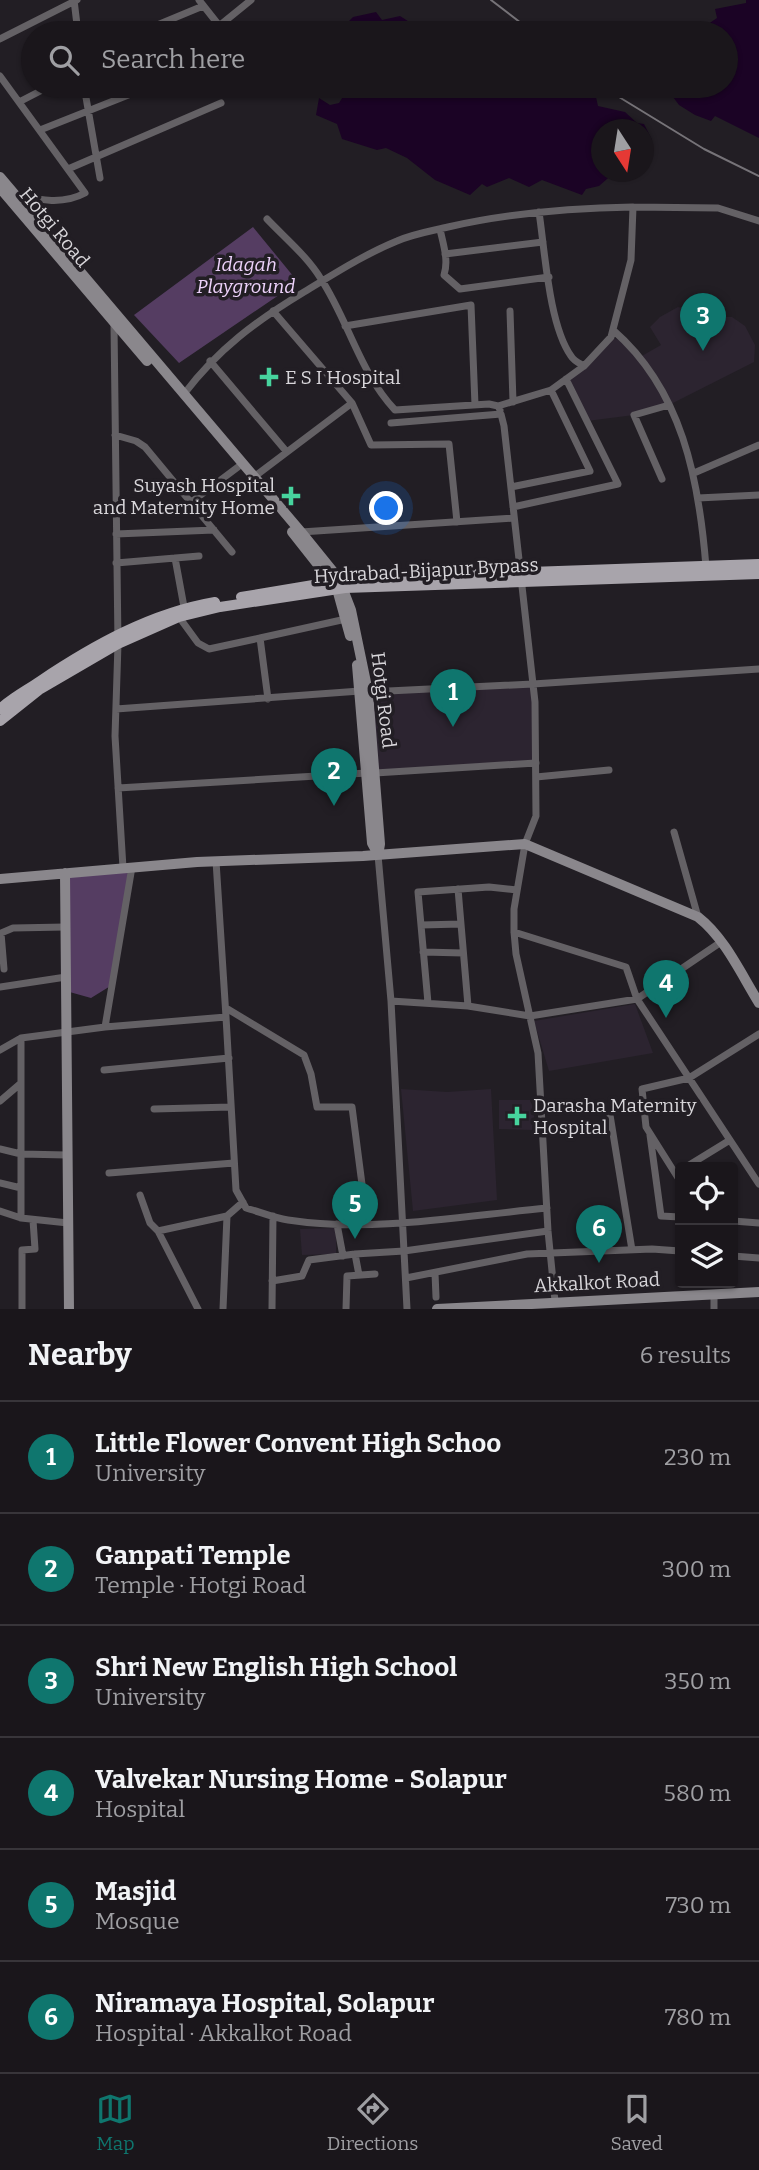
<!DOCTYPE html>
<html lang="en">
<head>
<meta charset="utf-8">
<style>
	body { margin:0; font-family:Bitter,serif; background:#231f24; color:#f1f3f6 }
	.controls { position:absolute; right:21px; bottom:21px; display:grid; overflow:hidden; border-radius:7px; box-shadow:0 2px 5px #0004 }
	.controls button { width:63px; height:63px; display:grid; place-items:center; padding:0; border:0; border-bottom:2px solid #38353a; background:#1a161b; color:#f1f3f6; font:35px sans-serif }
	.compass { position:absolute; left:591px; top:119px; width:63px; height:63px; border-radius:50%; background:#1a161b; box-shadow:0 2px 5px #0004; rotate:168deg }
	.you { position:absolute; left:387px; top:509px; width:24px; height:24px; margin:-18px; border:5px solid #fff; border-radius:50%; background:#1a73e8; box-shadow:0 0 0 10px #1a73e833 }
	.badge { display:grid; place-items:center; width:46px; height:46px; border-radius:50%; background:#0f766e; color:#fff; font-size:23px; font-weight:700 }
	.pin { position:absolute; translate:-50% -58px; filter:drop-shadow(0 2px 4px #0008) }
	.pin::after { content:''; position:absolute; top:37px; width:24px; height:21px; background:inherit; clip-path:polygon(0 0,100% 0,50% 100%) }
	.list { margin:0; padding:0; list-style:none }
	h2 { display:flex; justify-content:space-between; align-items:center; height:91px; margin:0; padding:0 28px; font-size:30px }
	h2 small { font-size:23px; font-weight:400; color:#9f9fa3 }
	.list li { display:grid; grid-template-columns:46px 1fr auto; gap:21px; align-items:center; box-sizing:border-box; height:112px; padding:0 28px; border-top:2px solid #38353a }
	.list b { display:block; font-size:26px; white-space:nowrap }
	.list p { margin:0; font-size:23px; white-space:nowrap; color:#9f9fa3 }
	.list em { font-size:23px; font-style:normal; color:#9f9fa3 }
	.icon { flex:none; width:38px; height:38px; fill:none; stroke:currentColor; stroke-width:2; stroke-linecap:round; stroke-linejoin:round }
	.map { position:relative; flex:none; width:759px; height:1309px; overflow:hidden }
	.search { position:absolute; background:#1a161b; box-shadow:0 2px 5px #0004; left:21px; right:21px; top:21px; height:77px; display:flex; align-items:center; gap:18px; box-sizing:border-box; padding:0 24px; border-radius:38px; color:#9f9fa3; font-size:26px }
	.sheet { height:763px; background:#1a161b }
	nav { display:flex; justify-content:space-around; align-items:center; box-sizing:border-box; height:98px; border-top:2px solid #38353a; background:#1a161b; font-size:19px; color:#9f9fa3 }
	nav a { display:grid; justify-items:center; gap:4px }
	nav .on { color:#0f766e }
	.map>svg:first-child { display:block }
</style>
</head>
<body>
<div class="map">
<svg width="759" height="1309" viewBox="0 0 759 1309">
	<rect width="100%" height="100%" fill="#221e24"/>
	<path fill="#2c2430" d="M678,307L720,317H732L745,326L755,345L754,362L669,405L634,415L587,421L566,379L611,337L629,344L640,357L661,345L650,327L660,317Z
		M533,684L536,763L375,773L368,692Z
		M635,1004L653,1053L549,1071L534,1021Z
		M401,1089L447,1092L491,1089L497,1200L413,1211Z
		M499,1100H530L534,1110V1130L499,1129Z
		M336,1228V1254L302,1255L300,1229Z"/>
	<path fill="#553d62" d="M253,227L298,282L179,363L134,315Z
		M132,867L112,985L91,998L66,991L65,873Z"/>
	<path fill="#1b0325" d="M746,0H759V138L715,116L711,121L695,115L679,105L673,97L650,86H726V33H695L717,18L715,9L746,3Z
		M376,12L382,20L400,16L411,23L412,33H328L327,22L342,28L353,17Z
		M340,86H580L586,94L596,97L598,106L625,112L637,123L644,124L652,140L644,158V130H602V172H615L599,186L586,189L582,195L542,180L529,187L509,178L487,187L482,184L470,195L435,180L407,158L386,148L377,150L342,139L337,124L316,115L319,98L330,105L339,103L344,95Z"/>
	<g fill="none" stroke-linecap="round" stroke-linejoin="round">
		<path stroke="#646165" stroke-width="7" d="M74,0L78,33
			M199,0L225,33
			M219,26L251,0
			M138,33L203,6
			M0,39L77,0
			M0,76L85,193C63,205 40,200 16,195
			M84,86L100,178
			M19,102L50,86
			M40,130L151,86
			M68,169L221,103
			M633,207L718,208L759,221
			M539,212C545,252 549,325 571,356C574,361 579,363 584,366
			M267,219C285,238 307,256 321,279C348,320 360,373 395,410L489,404L498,406L500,410
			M440,229C443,244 449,260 444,275L460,289L549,277
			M445,254L543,242
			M273,311L352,403L371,445L449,444L457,522
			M510,311L513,402
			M114,325L118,644L115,736L123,868
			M345,326L471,305L475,405
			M613,330C682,390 699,479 706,567
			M210,361L286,451
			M184,394C218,349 256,321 304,292C334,274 365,254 397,241C413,234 431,231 448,227C509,213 571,208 633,207L631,260L611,337L584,366L551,390L498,406
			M391,423L501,414L504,426L535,702L536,816L525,844L514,909V932L516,954L538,1053L548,1231L555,1301
			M115,435L136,441L145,447L232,552
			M694,473L759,445
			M254,477L352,403
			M662,479L634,415L669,405
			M511,487L590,471L551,390
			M698,498L759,495
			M190,503L238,467
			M513,507L618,484L566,379
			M301,532L514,518
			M116,534L214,530
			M175,558L184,607
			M116,563L199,556
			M179,617L198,643L209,649L260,638
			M368,692L533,684L759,669
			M268,699L260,638L346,619
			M116,709L360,691
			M375,773L536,763
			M536,777L609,770
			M118,788L367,773
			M674,832L698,917
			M378,855L391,1001L407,1309
			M458,889L468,1006
			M421,925L461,924
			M514,932L626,967L637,999L759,1184
			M423,952L463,953
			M4,969L1,933L13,928L65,927
			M0,987L66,977
			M391,1001L468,1006L530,1016L637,999L721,942
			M428,1003L418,892L489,887L517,890
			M226,1008L304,1055L311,1074L317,1107H352L367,1223
			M226,1017L236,1190L246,1208C260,1212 274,1218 288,1220C373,1233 462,1216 547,1208
			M105,1027L226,1017L216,861
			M21,1038V1218L68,1223
			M0,1050L21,1038L105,1027L132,867
			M104,1070L229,1058
			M0,1101L20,1084
			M154,1109L231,1107
			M610,1115L632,1250
			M650,1135L661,1216L680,1217
			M0,1149L21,1154L67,1155
			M686,1167L730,1140
			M109,1173L234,1163
			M680,1181L646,1127L642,1089L689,1078L759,1034
			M0,1183L21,1188
			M140,1195L150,1223L158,1231L198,1309
			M0,1211L21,1218
			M733,1221L759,1223
			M337,1224L343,1256
			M158,1231L227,1216L243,1202
			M355,1254L359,1275
			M733,1256L759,1258
			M435,1273L436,1297
			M406,1278L527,1254L652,1249L680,1251
			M272,1281L302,1276L309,1260L355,1254L404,1251L548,1231
			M22,1309V1250L35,1249L33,1220
			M223,1309L227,1216
			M272,1309L273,1216
			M346,1309L347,1276L375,1274
			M714,1309V1295"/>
		<path stroke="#8a878c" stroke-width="10" d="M0,177L301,532L339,579L351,610L368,692L380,844L378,855
			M0,188L147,361
			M292,532L337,589L350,636
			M357,665L372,843L378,854
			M65,873L69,1309
			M0,879L197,862L363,856L525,844L698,917C725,938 741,974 759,1003
			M437,1309L759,1292"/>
		<path stroke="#a8a4ab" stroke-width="10" d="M241,597L355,578L759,564
			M0,709C11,698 27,690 40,681C94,645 151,613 215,602
			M0,721L39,690L118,644L179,617L220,607L345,588L759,574"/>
		<path stroke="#767378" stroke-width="2" d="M491,0L534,33
			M601,86L704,149L759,176"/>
	</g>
	<g fill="#47d49e" stroke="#221e24" stroke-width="2.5">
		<path d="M265.5 366.5h7v7h7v7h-7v7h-7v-7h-7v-7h7z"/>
		<path d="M287.5 485.5h7v7h7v7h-7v7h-7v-7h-7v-7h7z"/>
		<path d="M513.5 1105.5h7v7h7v7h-7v7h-7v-7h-7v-7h7z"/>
	</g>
	<g text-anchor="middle" stroke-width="7" stroke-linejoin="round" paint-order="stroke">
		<g font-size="19" fill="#d8d6da" stroke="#221e24">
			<text transform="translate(55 227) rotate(50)" y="7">Hotgi Road</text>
			<text transform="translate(426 570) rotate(-3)" y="7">Hydrabad-Bijapur Bypass</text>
			<text transform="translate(384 700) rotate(83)" y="7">Hotgi Road</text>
			<text transform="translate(597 1282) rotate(-3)" y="7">Akkalkot Road</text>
		</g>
		<g font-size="19" font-style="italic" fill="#eed3fc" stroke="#221e24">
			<text x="246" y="271">Idagah<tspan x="246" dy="22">Playground</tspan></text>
		</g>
		<g font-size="19" fill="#d8d6da" stroke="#221e24" text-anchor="start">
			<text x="285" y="384">E S I Hospital</text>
			<text x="275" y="492" text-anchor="end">Suyash Hospital<tspan x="275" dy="22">and Maternity Home</tspan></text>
			<text x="533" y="1112">Darasha Maternity<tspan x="533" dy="22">Hospital</tspan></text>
		</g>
	</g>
</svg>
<div class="controls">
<button><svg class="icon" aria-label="locate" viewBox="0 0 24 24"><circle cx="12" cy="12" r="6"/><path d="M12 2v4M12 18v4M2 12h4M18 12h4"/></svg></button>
<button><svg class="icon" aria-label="layers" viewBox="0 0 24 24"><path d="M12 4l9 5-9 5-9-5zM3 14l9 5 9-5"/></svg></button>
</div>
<svg class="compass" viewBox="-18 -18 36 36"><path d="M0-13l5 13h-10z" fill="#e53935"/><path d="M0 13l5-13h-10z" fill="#9f9fa3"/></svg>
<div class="you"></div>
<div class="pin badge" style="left:453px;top:727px">1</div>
<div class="pin badge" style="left:334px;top:806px">2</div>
<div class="pin badge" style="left:703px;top:351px">3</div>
<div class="pin badge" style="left:666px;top:1018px">4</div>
<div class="pin badge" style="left:355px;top:1239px">5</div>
<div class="pin badge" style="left:599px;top:1263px">6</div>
<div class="search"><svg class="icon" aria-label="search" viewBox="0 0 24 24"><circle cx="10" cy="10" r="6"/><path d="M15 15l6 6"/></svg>Search here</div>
</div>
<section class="sheet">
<h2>Nearby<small>6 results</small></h2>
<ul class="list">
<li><span class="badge">1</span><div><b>Little Flower Convent High Schoo</b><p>University</p></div><em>230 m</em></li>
<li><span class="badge">2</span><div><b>Ganpati Temple</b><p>Temple · Hotgi Road</p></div><em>300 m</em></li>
<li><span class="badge">3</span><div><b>Shri New English High School</b><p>University</p></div><em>350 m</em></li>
<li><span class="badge">4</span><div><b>Valvekar Nursing Home - Solapur</b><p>Hospital</p></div><em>580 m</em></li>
<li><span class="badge">5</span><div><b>Masjid</b><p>Mosque</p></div><em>730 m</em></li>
<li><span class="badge">6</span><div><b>Niramaya Hospital, Solapur</b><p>Hospital · Akkalkot Road</p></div><em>780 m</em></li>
</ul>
</section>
<nav>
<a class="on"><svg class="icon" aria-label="map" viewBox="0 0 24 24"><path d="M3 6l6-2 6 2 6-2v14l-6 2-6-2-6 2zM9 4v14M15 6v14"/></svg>Map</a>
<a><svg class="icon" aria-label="directions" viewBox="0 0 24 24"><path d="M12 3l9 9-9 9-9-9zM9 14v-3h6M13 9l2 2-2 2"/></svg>Directions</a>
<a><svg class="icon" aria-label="saved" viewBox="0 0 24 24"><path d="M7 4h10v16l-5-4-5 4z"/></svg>Saved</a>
</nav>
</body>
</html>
